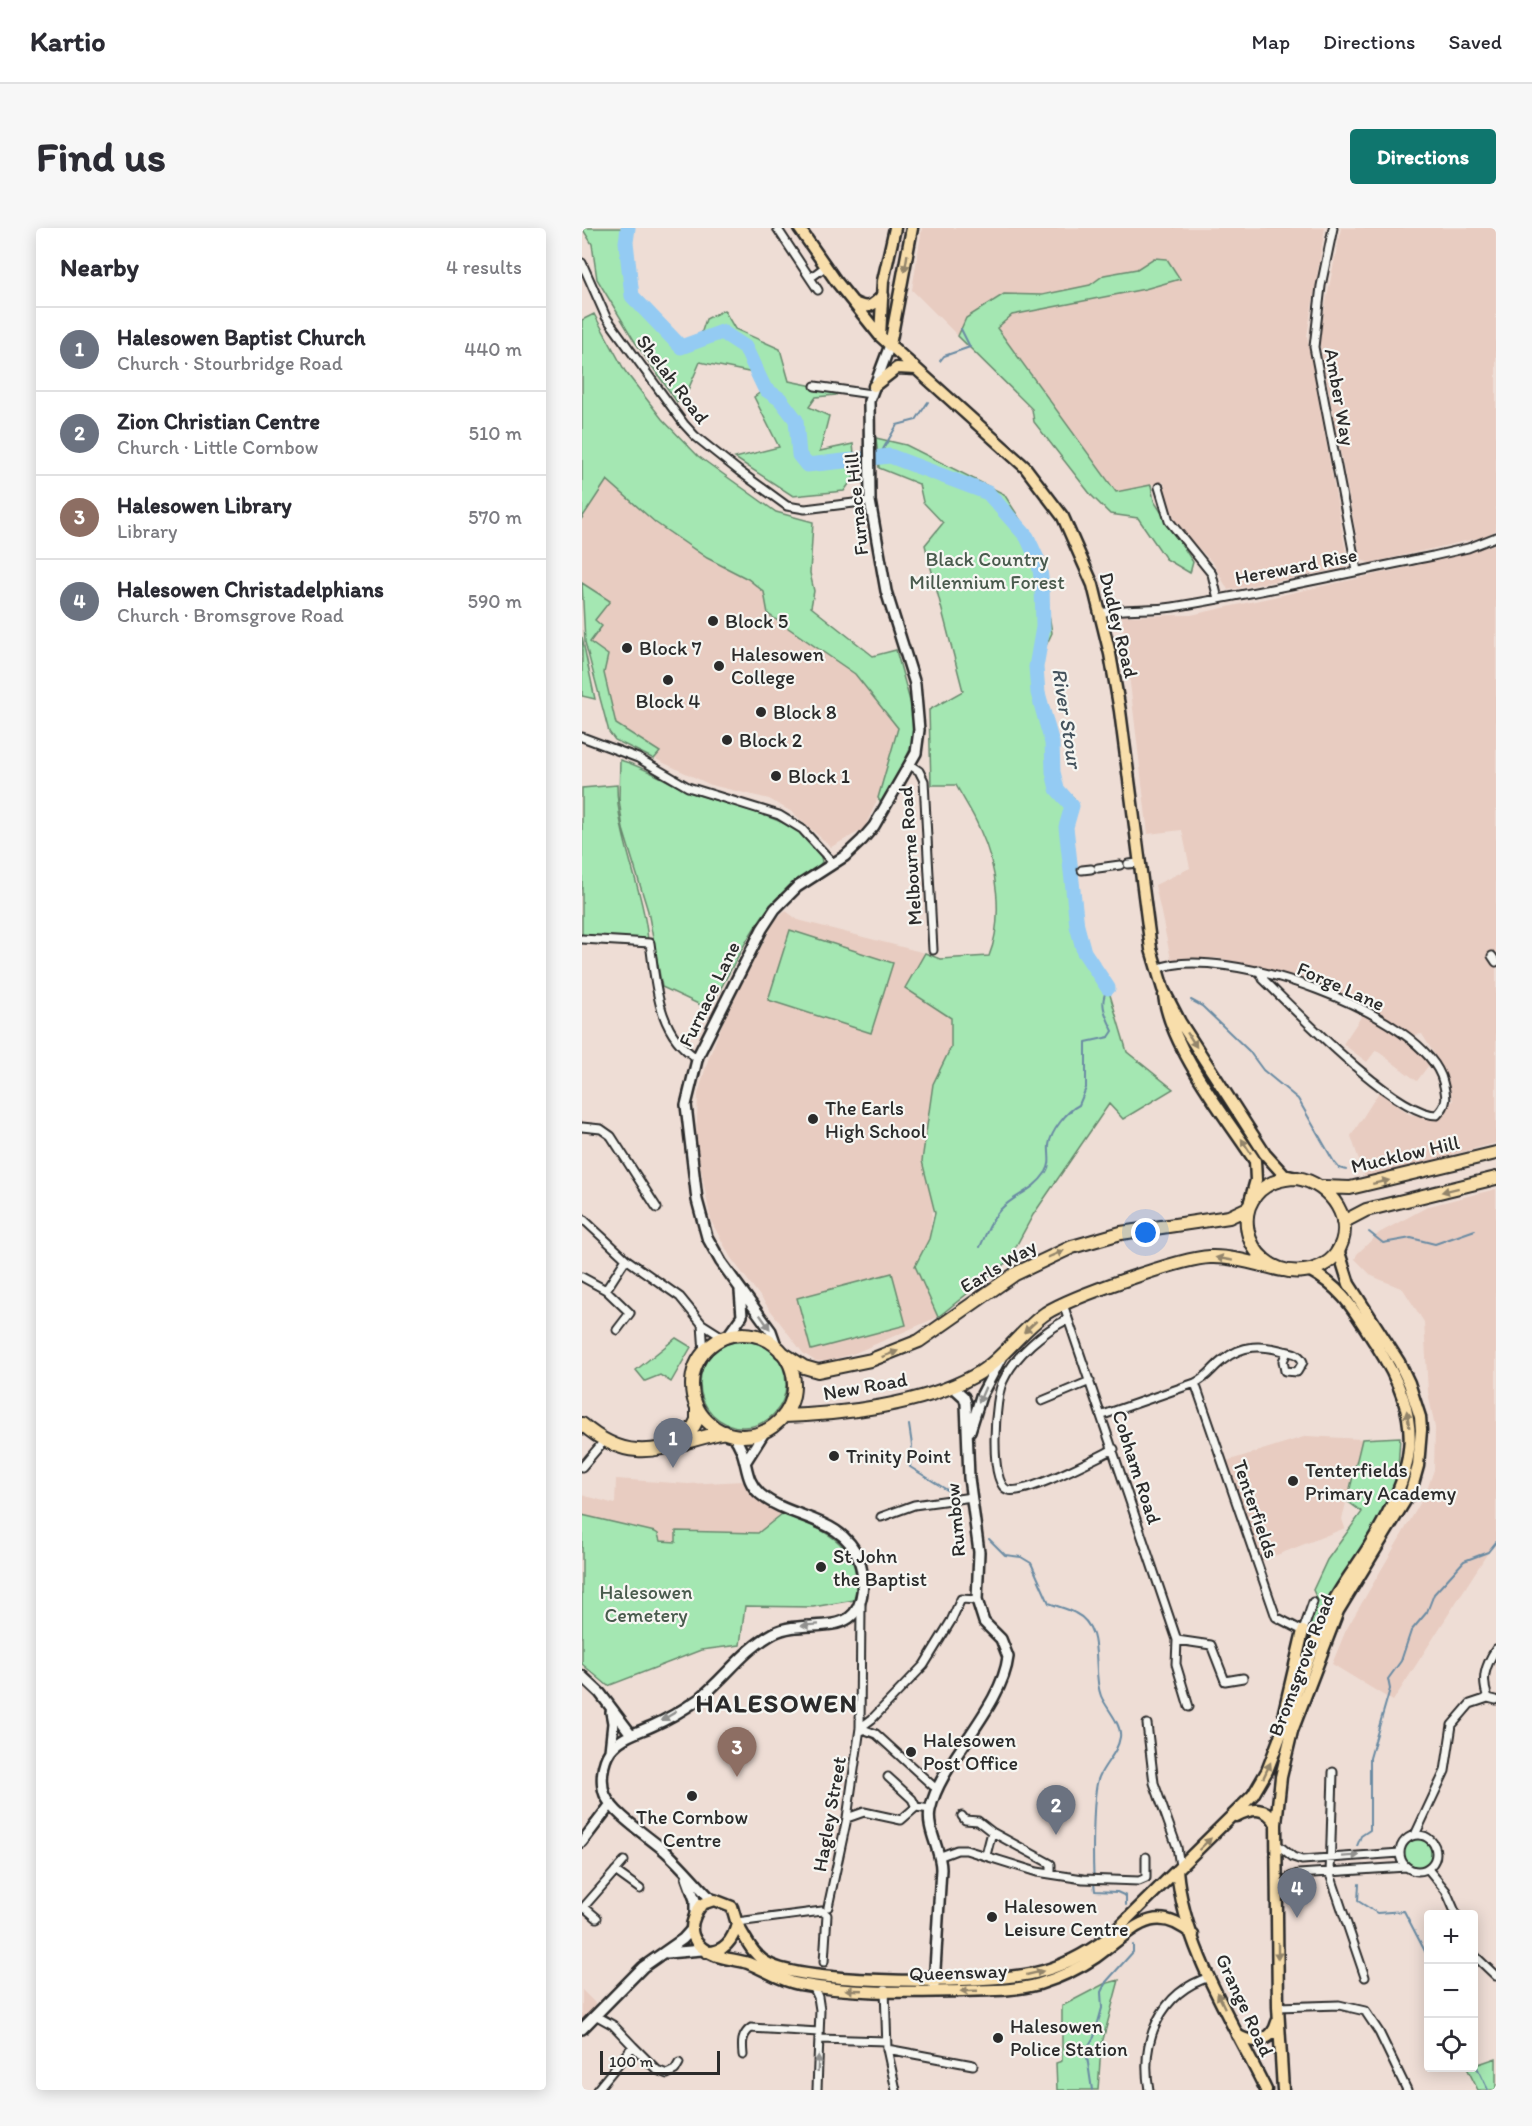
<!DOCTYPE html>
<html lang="en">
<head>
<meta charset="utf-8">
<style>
	body { margin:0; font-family:Itim,sans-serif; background:#f7f7f7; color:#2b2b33 }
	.controls { position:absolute; right:18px; bottom:18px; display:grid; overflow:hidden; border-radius:6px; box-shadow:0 3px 15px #0003 }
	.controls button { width:54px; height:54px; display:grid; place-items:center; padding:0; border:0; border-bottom:2px solid #e1e1e2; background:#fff; color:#2b2b33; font:30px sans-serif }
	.scale { position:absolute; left:18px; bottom:15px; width:120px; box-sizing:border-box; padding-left:6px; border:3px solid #2b2b2b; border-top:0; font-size:16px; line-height:21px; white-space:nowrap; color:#2b2b2b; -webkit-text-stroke:4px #f6f6f2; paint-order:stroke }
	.you { position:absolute; left:564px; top:1005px; width:21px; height:21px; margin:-15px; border:4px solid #fff; border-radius:50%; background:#1a73e8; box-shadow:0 0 0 9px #1a73e833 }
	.badge { display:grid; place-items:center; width:39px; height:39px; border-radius:50%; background:#0f766e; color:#fff; font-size:20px; font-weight:700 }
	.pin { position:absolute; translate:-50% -50px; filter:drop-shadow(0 2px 3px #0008) }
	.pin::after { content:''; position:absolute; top:32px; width:21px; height:18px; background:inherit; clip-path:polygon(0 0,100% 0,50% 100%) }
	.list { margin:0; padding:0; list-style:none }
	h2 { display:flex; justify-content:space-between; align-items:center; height:78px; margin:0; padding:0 24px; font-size:26px }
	h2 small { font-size:20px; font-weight:400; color:#7c7c81 }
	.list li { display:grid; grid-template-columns:39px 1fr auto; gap:18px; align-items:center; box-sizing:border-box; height:84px; padding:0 24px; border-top:2px solid #e1e1e2 }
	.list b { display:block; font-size:22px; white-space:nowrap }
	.list p { margin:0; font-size:20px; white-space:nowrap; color:#7c7c81 }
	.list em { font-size:20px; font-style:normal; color:#7c7c81 }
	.icon { flex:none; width:33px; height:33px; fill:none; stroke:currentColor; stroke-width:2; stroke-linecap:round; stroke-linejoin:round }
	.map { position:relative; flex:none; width:914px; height:1862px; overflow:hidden; border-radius:6px }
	header { display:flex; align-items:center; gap:36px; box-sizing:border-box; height:84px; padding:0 30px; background:#fff; border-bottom:2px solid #e1e1e2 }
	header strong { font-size:28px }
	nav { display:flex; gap:33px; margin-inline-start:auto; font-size:21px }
	.intro { display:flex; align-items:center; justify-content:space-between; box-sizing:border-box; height:144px; padding:0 36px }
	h1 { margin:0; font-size:42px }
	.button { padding:15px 27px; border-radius:6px; background:#0f766e; color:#fff; font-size:21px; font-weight:700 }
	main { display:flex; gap:36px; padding:0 36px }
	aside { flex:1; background:#fff; border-radius:6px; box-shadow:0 3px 15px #0003 }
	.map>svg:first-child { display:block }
</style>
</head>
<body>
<header>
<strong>Kartio</strong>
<nav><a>Map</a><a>Directions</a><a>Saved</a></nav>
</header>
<div class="intro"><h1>Find us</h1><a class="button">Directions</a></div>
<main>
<aside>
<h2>Nearby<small>4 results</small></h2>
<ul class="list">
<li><span class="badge" style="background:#6b7280">1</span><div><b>Halesowen Baptist Church</b><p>Church · Stourbridge Road</p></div><em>440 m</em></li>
<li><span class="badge" style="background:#6b7280">2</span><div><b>Zion Christian Centre</b><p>Church · Little Cornbow</p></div><em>510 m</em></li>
<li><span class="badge" style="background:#8d6e63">3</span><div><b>Halesowen Library</b><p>Library</p></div><em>570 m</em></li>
<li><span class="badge" style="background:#6b7280">4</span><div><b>Halesowen Christadelphians</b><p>Church · Bromsgrove Road</p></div><em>590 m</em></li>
</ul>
</aside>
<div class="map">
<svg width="914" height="1862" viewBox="0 0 914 1862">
	<rect width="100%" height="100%" fill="#eeddd5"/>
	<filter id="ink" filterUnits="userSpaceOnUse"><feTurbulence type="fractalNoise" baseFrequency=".0167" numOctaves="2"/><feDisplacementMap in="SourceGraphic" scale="12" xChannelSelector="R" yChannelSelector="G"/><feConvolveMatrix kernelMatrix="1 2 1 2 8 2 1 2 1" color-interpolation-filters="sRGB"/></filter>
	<g filter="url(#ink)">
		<path fill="#e8ccc1" d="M340,0H743L725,108L766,335L762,340L646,362L631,335L598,301L587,279L582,254L534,264L415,100L430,87L563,61L522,47L508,57L460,67L422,66L384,90L376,108L330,62Z
			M759,0H914V302L901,309L788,335L779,332L738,116L739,99Z
			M25,251L74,295L125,330L166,351L182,364L186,386L273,446L316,500L296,570L282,601L249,619L210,584L187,571L129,557L33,512L7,414L0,366V290Z
			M914,316V915L783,950L769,908L797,864L827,886L851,891L860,889L871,872L862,842L840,806L830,807L787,779L749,762L681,740L636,730L589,731L573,657L608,640L600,602L566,606L540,388L609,387L832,338Z
			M204,683L216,692L343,725L323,760L369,790V819L351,856L340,933L351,979L347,1011L333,1038L356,1089L273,1125L246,1133H233L221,1125L149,1030L129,993L114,916L116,866L126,832L147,779L194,691Z
			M781,786L827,815L849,834L835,853L794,822L785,834L761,816Z
			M914,961V1312L811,1473L750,1436L764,1402L843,1267L852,1242L853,1200L846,1164L842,1094L821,1061L790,1048L773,1031L775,1026L797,1005L847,978Z
			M725,1208L780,1211L760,1291L763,1300L680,1333L645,1233Z
			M34,1251L106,1256L160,1253L200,1286L176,1305L94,1304V1314L78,1313L76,1306L0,1287V1267L33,1276Z
			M0,1762L16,1778L0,1795Z"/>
		<path fill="#a4e7b2" stroke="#68896e" stroke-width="1.5" d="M0,0H46L44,14L50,68L98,119L118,109L124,91L142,82L153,101L198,121L207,153L256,163L254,167L234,169L227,179L247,188L238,223L271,216L274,246L262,263L211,268L153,230L197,219L172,169L183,161L176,146L118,134L106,162L95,174L53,114L15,51L10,16Z
			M572,30L585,31L598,51L563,61L430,87L415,100L534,264L569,257L572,273L611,334L608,345L584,331L556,290L528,286L509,267L452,194L450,181L376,108L384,90L422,66L460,67L508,57L522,47L555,41Z
			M12,86L43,143L80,191L116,228L194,284L231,294L228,345L232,363L229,379L291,428L314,422L331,484L330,517L306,568L299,575L296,570L316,500L273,446L186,386L182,364L166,351L125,330L74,295L25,252L0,290V92Z
			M294,210L324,217L422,266L457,321L470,405L454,439L456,465L470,515L475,560L483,562L492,570L488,601L494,657L495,698L502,724L526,760L545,824L591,861L541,891L527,876L451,987L426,1033L356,1089L333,1038L347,1011L353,985L340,933L351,856L369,819V790L323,760L343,725L358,731L407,728C422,691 415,638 398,602C392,586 382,572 374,557H349L347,482L381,463L343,317L361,295L341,274L337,256L297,240Z
			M0,355L28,373L13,392L20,398L8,414L26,427L22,445L34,496L78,524L72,531L33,512L27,504L3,414Z
			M0,409L13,471L0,468Z
			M38,532C63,539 83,553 106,563C139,577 235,591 240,634C229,650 206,657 193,672C166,703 148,746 127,781L80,759L66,683L41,601L37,571Z
			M35,557C35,610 61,659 66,712L0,707V560Z
			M208,702L311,735L289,805L186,772Z
			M310,1045L324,1097L229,1122L215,1070Z
			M94,1110L109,1119L89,1154L78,1147L63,1153L54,1142Z
			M118 1156a43 43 0 1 1 86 0a43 43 0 1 1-86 0Z
			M818,1209L815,1256L795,1296L754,1359L728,1410L722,1432L723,1414L736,1373L731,1362L745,1332L780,1284L765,1273L780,1211Z
			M200,1286C242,1300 285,1319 272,1372L231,1379L163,1378L158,1417L119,1422L26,1458L0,1436V1287L73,1304L76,1306L78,1313L94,1314V1303L176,1305Z
			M822 1625a14 14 0 1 1 28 0a14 14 0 1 1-28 0Z
			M537,1752L519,1819L516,1862H475L474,1835L480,1833V1778L522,1756Z
			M914,1830V1862H896L885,1840Z"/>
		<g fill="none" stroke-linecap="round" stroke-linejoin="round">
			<path stroke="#6a8ba3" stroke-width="2" d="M358,133L362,128L388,119L379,101
				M296,230L315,197L334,192L346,174
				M609,772L620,778L667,823L681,842L716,871L752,934L757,940L764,942
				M787,1004L801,1015L829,1010L853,1016L893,1002
				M398,1019C404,1007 409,991 418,982C434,965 450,965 464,944C470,934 466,927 467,917C469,903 485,883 497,877L504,860V814L527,809L531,803C524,788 516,775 526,760
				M327,1197L330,1217L328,1239L370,1265
				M407,1311L423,1327L439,1329L449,1335L467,1375C476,1379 484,1380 493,1385C524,1400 509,1443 519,1468C524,1480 540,1496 538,1509C536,1524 523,1535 517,1549C510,1564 510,1644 513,1663L535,1664L544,1668V1677
				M775,1618L779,1608L788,1602V1530L808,1461L806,1451L819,1433L829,1403L845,1384L852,1366L882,1333L906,1324L914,1314
				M777,1656L776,1673L795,1685L822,1683L846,1729
				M892,1833L906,1862
				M510,1862L504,1822L512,1809L520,1780L519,1764L524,1754L551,1724V1717"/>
			<path stroke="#94cbf3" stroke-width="15" d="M46,0L44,14L50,68L99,119L140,104L163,119L183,161L198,171L214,192L217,227L225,237L308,228L406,265L445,309L457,335L460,357L461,399L454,439L456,465L470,515L471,544L475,561L490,578L484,599L495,698L502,724L526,760"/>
			<g stroke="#2b2b2b" stroke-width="11">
				<path id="street" d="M195,0L228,50L243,39
					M751,0L739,58L732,119L775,343
					M0,35L24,89L102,196L113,208L157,243L205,278L223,281L288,273
					M228,50L236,62
					M233,158L289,166
					M577,259L587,293L630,346L636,371
					M518,385C543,379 567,383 591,379C678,365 765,345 851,328L886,320L914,309
					M0,509L56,530L106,559L197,587L220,601L252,636
					M328,537L337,543L342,553L351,722
					M546,636L558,635
					M516,640L538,637
					M500,642L509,641
					M0,711L68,715C74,756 75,806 115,830
					M910,728L914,734
					M575,741C638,714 844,785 861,854C865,869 866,876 855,887C813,887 714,783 681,751L677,742
					M0,899L19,901L29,908L75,980
					M0,990L44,1031L98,1069L120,1096L142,1110
					M0,1049L24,1062L44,1031
					M24,1062L48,1085L35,1102
					M481,1076L595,1412
					M486,1091C462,1103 433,1127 421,1153C413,1168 406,1256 426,1262C445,1267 513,1230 532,1221
					M120,1096L122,1125
					M613,1155L694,1389L721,1403L731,1374
					M460,1173L508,1153
					M521,1187L613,1155C626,1149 630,1140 641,1132C661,1116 680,1117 702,1123C711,1125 717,1125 721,1134L715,1144L703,1143L701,1133L705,1124
					M0,1239L22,1213
					M299,1289L332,1277L390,1269
					M595,1412L629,1417L643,1453L661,1450
					M595,1412L594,1436L607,1479
					M906,1470C899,1451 903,1438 914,1421
					M565,1496L572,1555L595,1619L598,1638
					M278,1500L290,1491L342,1437L369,1393L379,1371L395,1372
					M278,1500L294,1506L351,1558
					M751,1544L748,1646L783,1749
					M306,1549L330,1571L334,1579L348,1581
					M380,1588L383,1592L396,1593L410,1604L469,1636V1646
					M265,1590L282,1584L319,1592L334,1579
					M818 1625a18 18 0 1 1 36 0a18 18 0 1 1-36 0Z
					M833,1607L863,1543L870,1497L888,1476L906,1470L914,1472
					M695,1616L711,1629L720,1632L818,1625
					M404,1627L410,1604
					M359,1628L375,1622H384L455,1644L501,1651L557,1653L564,1650V1629
					M846,1641L864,1663L874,1686
					M33,1643L58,1661
					M695,1665L708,1649L716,1646L824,1639
					M2,1679L15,1690
					M246,1679L265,1590L278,1500L279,1377
					M0,1681L42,1633
					M155,1694L240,1683L245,1687L242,1734
					M892,1727L914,1748
					M231,1758L236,1769L238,1782L235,1862
					M303,1761L305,1821L314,1862
					M696,1779L757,1777L783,1783L797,1804L825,1862
					M13,1787L31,1797L51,1818L15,1862
					M237,1811L304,1813
					M51,1818L75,1842L85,1846L93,1842L97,1835
					M305,1821L391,1837
					M161,1827C160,1816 159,1807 169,1800L237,1804
					M567,1862C558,1813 578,1764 628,1749"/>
			</g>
			<g stroke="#2b2b2b" stroke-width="14">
				<path id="secondary" d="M145,1109L160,1088L158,1063
					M195,1120L189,1103L139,1034L125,1009L115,972L104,877L116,828L180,701L193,681L215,659L263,628L280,612L292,598L334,525L337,502L333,456L304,363L288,273L287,173L308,117
					M388,1203L399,1168L419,1130
					M164,1233L183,1203
					M0,1448L18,1465L49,1506
					M28,1523L31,1495L29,1484
					M0,1614L29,1576
					M105,1650L113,1672V1688
					M130,1672C114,1656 100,1638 83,1623C66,1608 32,1587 23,1567C18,1554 20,1535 28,1523C38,1509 54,1505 70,1498C84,1492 104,1480 117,1471C143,1450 162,1421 192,1405C215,1393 248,1403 267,1390C283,1379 283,1349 277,1332C262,1288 208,1292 178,1266C159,1249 169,1229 150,1206
					M85,1725L120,1722
					M352,1758L359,1641C359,1622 344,1601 348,1582C358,1534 420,1480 426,1429L419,1411L402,1394L395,1372L397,1324L387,1250L384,1175L382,1169L370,1158
					M0,1801L61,1739L101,1711L110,1701"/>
			</g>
			<g stroke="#2b2b2b" stroke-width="15">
				<path id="primary" d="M217,0L254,53L298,108L443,239L481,289L511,357L528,426L538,483L569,721L581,761L598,794L683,926L702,947L715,950
					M271,74C285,82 290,79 301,67
					M298,108L301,53L313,0
					M308,117L330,0
					M292,158L315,140L334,141
					M582,767C588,819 644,889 673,933L674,952L668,973
					M702,1484L721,1403
					M654,1588C670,1580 685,1578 694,1596
					M595,1642C602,1721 650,1792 684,1862
					M155,1696C164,1711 172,1730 189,1737C233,1757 404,1756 453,1745C481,1739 505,1725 527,1709L671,1567L685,1543C706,1490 723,1434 747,1382C758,1359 773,1341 786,1320C834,1241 846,1196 793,1115C773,1084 761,1060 727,1042
					M124,1724C142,1725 151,1712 155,1696L150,1679L132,1672L120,1676C102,1700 109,1718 135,1728C145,1731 156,1732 166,1735C184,1742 198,1753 217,1756C270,1766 326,1764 380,1763C406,1762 432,1763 457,1756C476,1750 498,1740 514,1729C548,1705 571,1671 611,1707
					M655,1807C672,1817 690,1814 695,1794
					M701,1862L696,1779L694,1596L699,1549L710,1503L756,1383L829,1263L836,1238L839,1202L838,1189L827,1155L817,1134L767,1056L756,1021"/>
			</g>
			<g stroke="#2b2b2b" stroke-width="16">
				<path id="highway" d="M715,950C749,956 776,994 754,1026C747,1036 733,1042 722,1043C658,1051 637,952 715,950Z
					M741,959L768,960L914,925
					M761,994L784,982L914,950
					M110 1157a51 51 0 1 1 102 0a51 51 0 1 1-102 0Z
					M199,1124L222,1139L236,1143L289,1132L337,1113L433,1046L490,1019L539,1005L647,989L666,980
					M202,1188C261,1186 340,1177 392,1148C421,1132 438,1103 464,1085C489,1069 599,1030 628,1029C651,1028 677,1037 700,1042
					M0,1196C53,1242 84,1216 143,1204
					M103,1215L115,1192V1179"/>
			</g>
			<use href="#street" stroke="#f6f6f2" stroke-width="7"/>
			<use href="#secondary" stroke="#f6f6f2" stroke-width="9"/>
			<use href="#primary" stroke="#f8deab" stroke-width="10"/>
			<use href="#highway" stroke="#f8deab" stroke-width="12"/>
		</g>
		<defs><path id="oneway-solid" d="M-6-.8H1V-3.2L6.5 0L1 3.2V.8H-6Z" transform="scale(1.5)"/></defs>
		<g fill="#92846b">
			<use href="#oneway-solid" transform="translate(324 35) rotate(99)"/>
			<use href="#oneway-solid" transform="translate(610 812) rotate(57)"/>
			<use href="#oneway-solid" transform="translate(664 918) rotate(-123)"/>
			<use href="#oneway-solid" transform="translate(799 954) rotate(-12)"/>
			<use href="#oneway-solid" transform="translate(868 962) rotate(166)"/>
			<use href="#oneway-solid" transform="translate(474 1026) rotate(-23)"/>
			<use href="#oneway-solid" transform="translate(642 1031) rotate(-170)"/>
			<use href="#oneway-solid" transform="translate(448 1099) rotate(137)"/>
			<use href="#oneway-solid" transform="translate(308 1126) rotate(-21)"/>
			<use href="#oneway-solid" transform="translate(826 1191) rotate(-99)"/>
			<use href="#oneway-solid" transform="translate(685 1542) rotate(-65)"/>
			<use href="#oneway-solid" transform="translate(623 1616) rotate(-44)"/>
			<use href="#oneway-solid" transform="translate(696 1723) rotate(90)"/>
			<use href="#oneway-solid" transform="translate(453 1745) rotate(-13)"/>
			<use href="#oneway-solid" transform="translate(272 1762) rotate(-178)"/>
			<use href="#oneway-solid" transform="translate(387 1763) rotate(178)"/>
			<use href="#oneway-solid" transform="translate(639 1772) rotate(-115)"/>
		</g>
		<g fill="#90908e">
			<use href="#oneway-solid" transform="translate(183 1094) rotate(55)"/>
			<use href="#oneway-solid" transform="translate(400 1167) rotate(113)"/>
			<use href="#oneway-solid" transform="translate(228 1397) rotate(176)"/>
			<use href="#oneway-solid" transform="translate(87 1488) rotate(149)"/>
			<use href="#oneway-solid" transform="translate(769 1628) rotate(-4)"/>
			<use href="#oneway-solid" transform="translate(236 1836) rotate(-88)"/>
		</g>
	</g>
	<g fill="#2b2b2b" stroke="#f6f6f2" stroke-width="2">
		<circle cx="131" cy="393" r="6"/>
		<circle cx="45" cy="420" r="6"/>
		<circle cx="137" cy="438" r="6"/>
		<circle cx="86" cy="452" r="6"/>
		<circle cx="179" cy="484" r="6"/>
		<circle cx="145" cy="512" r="6"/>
		<circle cx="194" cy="548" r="6"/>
		<circle cx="231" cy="891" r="6"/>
		<circle cx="252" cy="1228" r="6"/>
		<circle cx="711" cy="1253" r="6"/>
		<circle cx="239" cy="1339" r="6"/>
		<circle cx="329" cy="1524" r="6"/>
		<circle cx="110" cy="1568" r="6"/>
		<circle cx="410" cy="1689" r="6"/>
		<circle cx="416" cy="1810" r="6"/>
	</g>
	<g text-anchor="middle" stroke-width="4.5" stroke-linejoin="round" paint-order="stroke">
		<g font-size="20" fill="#2b2b2b" stroke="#f6f6f2">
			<text transform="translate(91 151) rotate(53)" y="7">Shelah Road</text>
			<text transform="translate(758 169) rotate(80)" y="7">Amber Way</text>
			<text transform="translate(274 276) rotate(-96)" y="7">Furnace Hill</text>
			<text transform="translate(714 338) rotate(-11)" y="7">Hereward Rise</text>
			<text transform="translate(537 397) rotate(76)" y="7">Dudley Road</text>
			<text transform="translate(328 628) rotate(-94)" y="7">Melbourne Road</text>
			<text transform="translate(759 758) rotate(24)" y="7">Forge Lane</text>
			<text transform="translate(127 766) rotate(-64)" y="7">Furnace Lane</text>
			<text transform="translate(823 926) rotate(-13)" y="7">Mucklow Hill</text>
			<text transform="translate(416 1038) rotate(-31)" y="7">Earls Way</text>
			<text transform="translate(283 1158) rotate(-10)" y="7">New Road</text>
			<text transform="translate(555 1239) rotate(72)" y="7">Cobham Road</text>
			<text transform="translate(674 1281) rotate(71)" y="7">Tenterfields</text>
			<text transform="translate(373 1292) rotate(-95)" y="7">Rumbow</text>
			<text transform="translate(719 1437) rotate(-69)" y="7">Bromsgrove Road</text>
			<text transform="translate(247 1586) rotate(-80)" y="7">Hagley Street</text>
			<text transform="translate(376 1744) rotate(-2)" y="7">Queensway</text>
			<text transform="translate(663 1777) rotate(65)" y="7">Grange Road</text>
		</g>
		<g font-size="20" fill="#495a4d" stroke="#f6f6f2">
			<text x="405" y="338">Black Country<tspan x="405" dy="23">Millennium Forest</tspan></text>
			<text x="64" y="1371">Halesowen<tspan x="64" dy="23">Cemetery</tspan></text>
		</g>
		<g font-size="20" fill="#2b2b2b" stroke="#f6f6f2" text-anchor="start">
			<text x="143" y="400">Block 5</text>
			<text x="57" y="427">Block 7</text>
			<text x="149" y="433">Halesowen<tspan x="149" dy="23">College</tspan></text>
			<text x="86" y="480" text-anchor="middle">Block 4</text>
			<text x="191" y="491">Block 8</text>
			<text x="157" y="519">Block 2</text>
			<text x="206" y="555">Block 1</text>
			<text x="243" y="887">The Earls<tspan x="243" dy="23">High School</tspan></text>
			<text x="264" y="1235">Trinity Point</text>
			<text x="723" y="1249">Tenterfields<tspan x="723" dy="23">Primary Academy</tspan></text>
			<text x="251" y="1335">St John<tspan x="251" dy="23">the Baptist</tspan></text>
			<text x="341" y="1519">Halesowen<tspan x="341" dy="23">Post Office</tspan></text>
			<text x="110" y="1596" text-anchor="middle">The Cornbow<tspan x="110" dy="23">Centre</tspan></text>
			<text x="422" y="1685">Halesowen<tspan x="422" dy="23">Leisure Centre</tspan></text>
			<text x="428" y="1805">Halesowen<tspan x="428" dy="23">Police Station</tspan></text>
		</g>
		<g font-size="21" font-style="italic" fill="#45535d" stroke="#f6f6f2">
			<text transform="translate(485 490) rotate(81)" y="7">River Stour</text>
		</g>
		<g font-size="26" font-weight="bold" letter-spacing="1.5" fill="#2b2b2b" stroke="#f6f6f2">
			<text x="195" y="1484">HALESOWEN</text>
		</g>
	</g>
</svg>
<div class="controls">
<button>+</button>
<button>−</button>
<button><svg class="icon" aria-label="locate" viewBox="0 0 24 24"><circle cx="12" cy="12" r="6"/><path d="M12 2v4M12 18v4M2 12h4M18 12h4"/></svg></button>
</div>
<div class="scale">100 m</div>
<div class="you"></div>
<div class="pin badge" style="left:91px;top:1240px;background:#6b7280">1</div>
<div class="pin badge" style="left:474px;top:1607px;background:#6b7280">2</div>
<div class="pin badge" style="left:155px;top:1549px;background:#8d6e63">3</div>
<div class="pin badge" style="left:715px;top:1690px;background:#6b7280">4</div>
</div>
</main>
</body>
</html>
